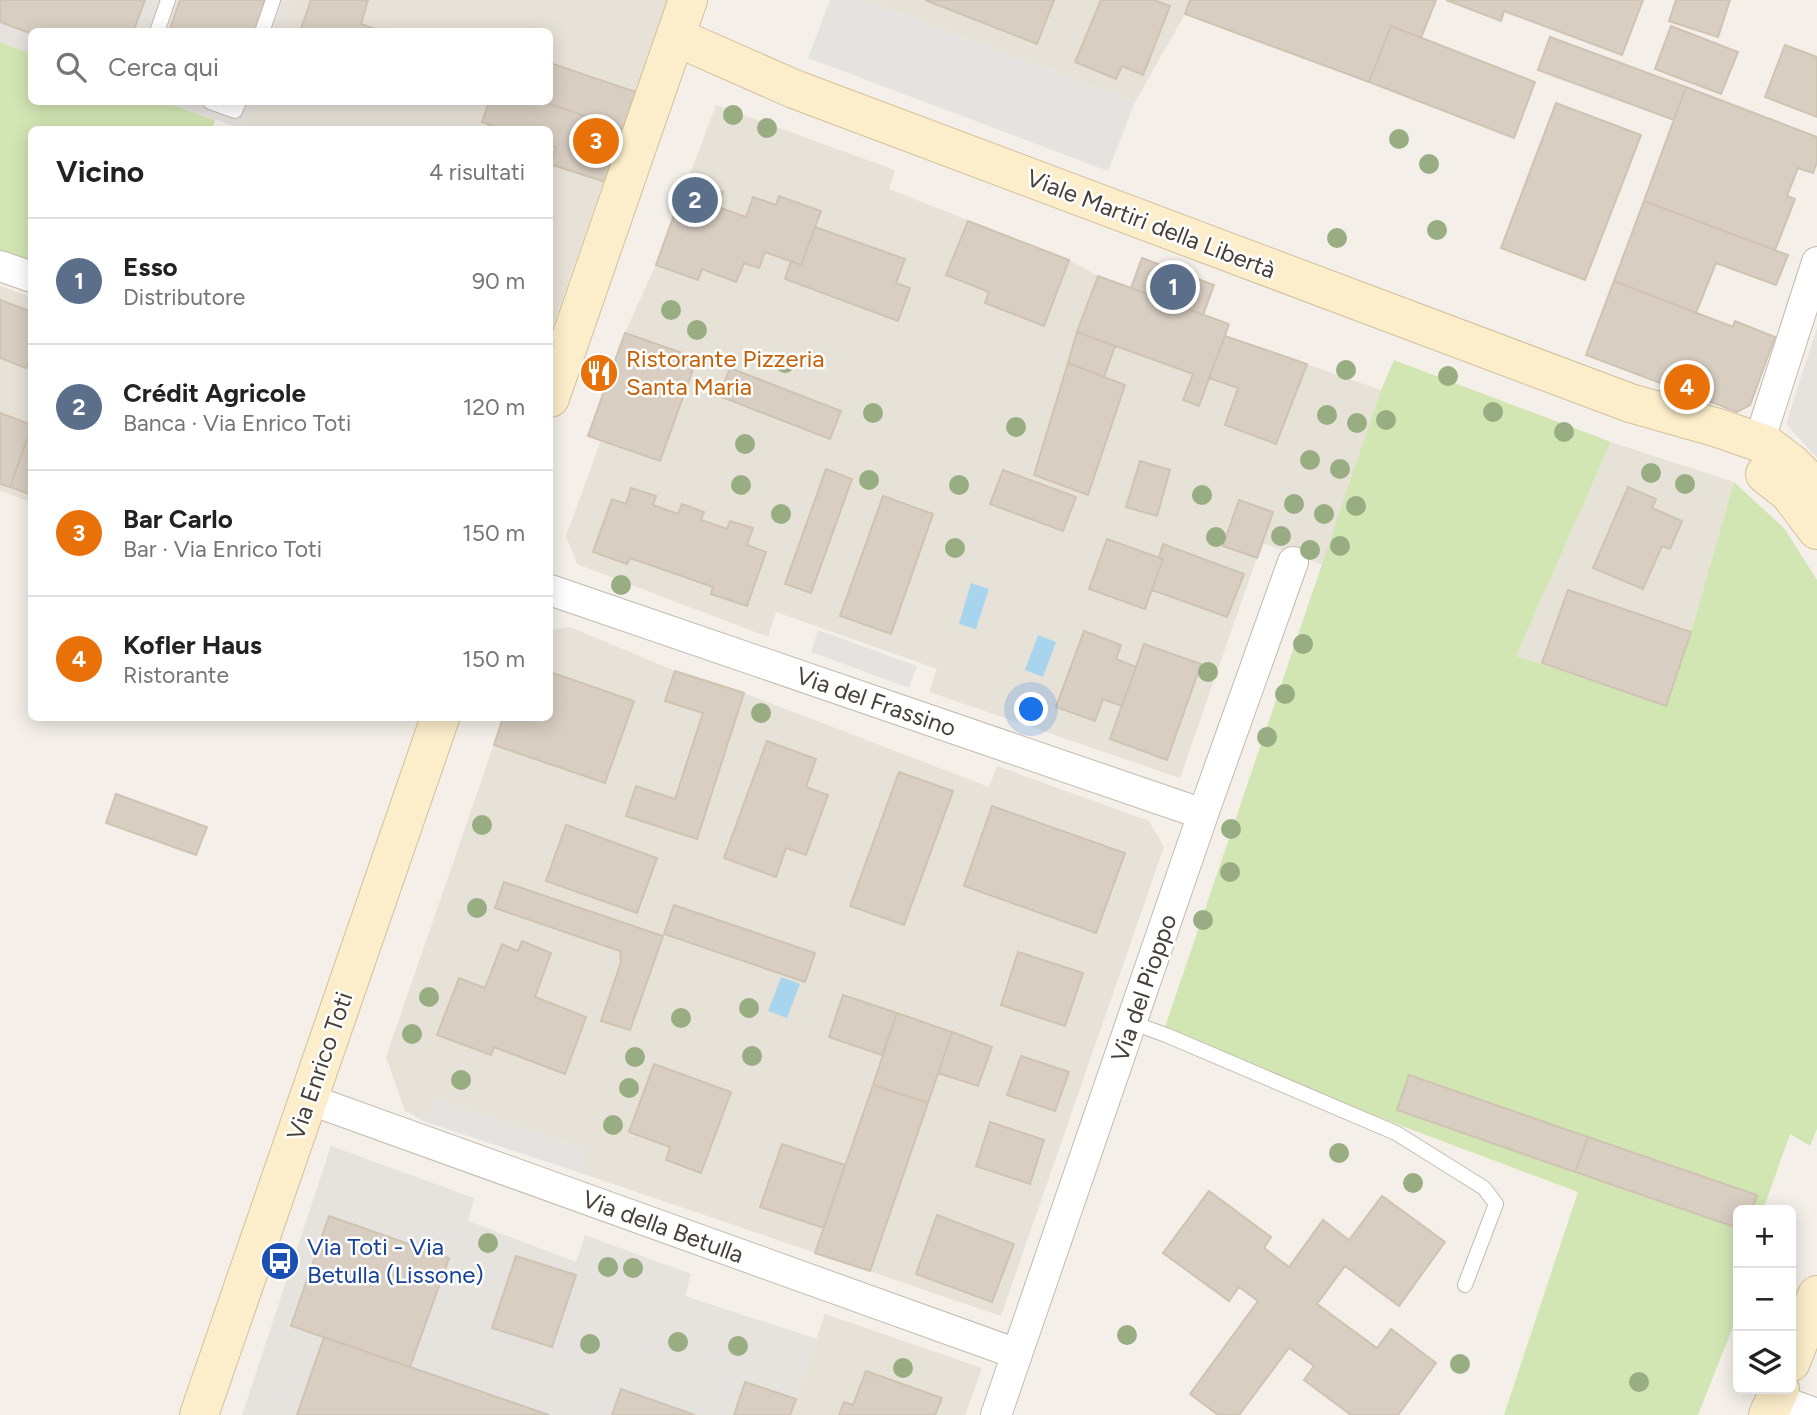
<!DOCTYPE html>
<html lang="it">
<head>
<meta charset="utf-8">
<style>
	body { margin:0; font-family:Figtree,sans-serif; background:#f6f6f6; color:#222 }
	.controls { position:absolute; right:21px; bottom:21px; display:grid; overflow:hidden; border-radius:10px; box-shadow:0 4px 18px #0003 }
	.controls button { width:63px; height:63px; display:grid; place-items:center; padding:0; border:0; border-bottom:2px solid #e0e0e0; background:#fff; color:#222; font:35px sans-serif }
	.you { position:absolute; left:1032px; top:710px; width:24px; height:24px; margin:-18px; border:5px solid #fff; border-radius:50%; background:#1a73e8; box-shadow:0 0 0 10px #1a73e833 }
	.badge { display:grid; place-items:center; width:46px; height:46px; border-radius:50%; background:#7c3aed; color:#fff; font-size:23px; font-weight:700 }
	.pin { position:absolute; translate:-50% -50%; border:4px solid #fff; box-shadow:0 2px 7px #0006 }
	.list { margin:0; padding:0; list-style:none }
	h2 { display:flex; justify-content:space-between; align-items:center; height:91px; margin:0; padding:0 28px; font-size:30px }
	h2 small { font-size:23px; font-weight:400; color:#767676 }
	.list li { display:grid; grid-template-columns:46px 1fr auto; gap:21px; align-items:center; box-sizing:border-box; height:126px; padding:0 28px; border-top:2px solid #e0e0e0 }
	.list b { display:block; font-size:26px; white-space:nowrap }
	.list p { margin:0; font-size:23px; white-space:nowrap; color:#767676 }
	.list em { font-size:23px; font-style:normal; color:#767676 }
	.icon { flex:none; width:38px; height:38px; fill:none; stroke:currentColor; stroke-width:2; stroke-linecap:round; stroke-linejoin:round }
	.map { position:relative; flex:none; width:1817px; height:1415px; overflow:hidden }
	.search { position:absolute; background:#fff; box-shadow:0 4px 18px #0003; left:28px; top:28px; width:525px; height:77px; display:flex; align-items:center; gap:18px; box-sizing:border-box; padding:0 24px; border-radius:10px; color:#767676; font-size:26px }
	.panel { position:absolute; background:#fff; box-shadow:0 4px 18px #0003; left:28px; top:126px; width:525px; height:595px; border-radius:10px }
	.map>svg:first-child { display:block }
</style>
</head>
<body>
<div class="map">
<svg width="1817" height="1415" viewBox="0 0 1817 1415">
	<rect width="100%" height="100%" fill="#f4f0e9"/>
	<path fill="#e7e2d7" d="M290,0H668L550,334V130H246L255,102H550V32L279,31Z
		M864,0H1190L1185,14L1135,102Z
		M716,105L895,170L889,189L1069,260L1098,276L1229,324L1225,336L1381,390L1323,565L1262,543L1180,778L929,692L937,669L776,612L768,637L577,564L566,536L601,440L588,436L625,333L656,264Z
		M0,286L31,297V502L0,491Z
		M1611,442L1734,482L1691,632L1666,706L1516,656Z
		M570,627L675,671L744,693L989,787L997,766L1149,821L1164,847L1001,1316L578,1172L586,1149L434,1099L426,1122L405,1111L386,1057L503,718H550V630Z
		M825,1314L982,1368L965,1415H790Z"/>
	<path fill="#e6e2de" d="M0,0H290L279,31L32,32L31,54L0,42Z
		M164,102H255L246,130Z
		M1817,328V458L1786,424Z
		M331,1146L474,1198L468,1221L576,1262L585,1235L691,1274L685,1296L817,1339L790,1415H242Z"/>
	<path fill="#d2e6b4" d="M0,42L31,54L32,102H164L215,120L212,129L32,130L31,262L0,251Z
		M1394,360L1611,442L1516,656L1666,705L1691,632L1734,482L1784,528L1817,580V1129L1810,1146L1790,1134L1763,1210H1738V1314L1698,1415H1504L1578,1192L1162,1036L1381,390Z"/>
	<path fill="#e5e3e0" d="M830,0H864L1135,102L1108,171L808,58Z
		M818,630L917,666L909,688L811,652Z
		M433,1098L586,1149L578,1172L426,1122Z"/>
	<path fill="#a8d5ed" d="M971,583L989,589L976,629L959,624Z
		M1038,635L1056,642L1043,677L1025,670Z
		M781,977L800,984L787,1018L768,1011Z"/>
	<path fill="#d8cec2" stroke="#cfc3b2" stroke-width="2" d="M0,0H145L133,32H32V34L0,22Z
		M180,0H265L255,32H169Z
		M311,0H368L361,24L384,32H300Z
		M925,0H1054L1037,44Z
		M1101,0H1154L1170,6L1143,75L1122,66L1116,79L1075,62Z
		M1190,0H1436L1421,38L1391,26L1369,82L1185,14Z
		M1446,0H1643L1622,55L1504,11L1501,21Z
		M1676,0H1730L1718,37L1669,21Z
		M1391,26L1535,82L1514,138L1369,82Z
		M1671,26L1738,52L1721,94L1655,69Z
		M1550,37L1686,87L1674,120L1538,70Z
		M1785,45L1817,57V117L1765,97Z
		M550,63L636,92L623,129L544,102H550Z
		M1686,87L1817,137V162L1813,173L1798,168L1787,196L1795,199L1775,250L1644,201Z
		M489,102H544L623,129L605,182L550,164L556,147L550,145V130H504L482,122Z
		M1556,103L1641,135L1585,280L1501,248Z
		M687,179L723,192L718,207L746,217L753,197L776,205L779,196L821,211L801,265L765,252L759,268L744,263L736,282L702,269L698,280L656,265Z
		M1644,201L1788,255L1776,285L1716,263L1696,313L1614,281Z
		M968,221L1069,260L1044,326L985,303L989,292L946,275Z
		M815,227L905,259L896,283L910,288L898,321L785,279L791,261L801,265Z
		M1142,258L1214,285L1203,315L1131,288Z
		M1098,276L1229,324L1199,406L1183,400L1193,374L1077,332Z
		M1614,281L1733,327L1735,321L1775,337L1750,405L1737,412L1586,355Z
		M0,300L32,312V355L26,368L0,358Z
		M1077,332L1115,346L1104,377L1068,363Z
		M625,333L697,358L660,461L588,436Z
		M1225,336L1307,364L1276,444L1225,425L1238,388L1209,378Z
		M1068,363L1125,385L1088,495L1034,475Z
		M730,368L841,411L830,439L719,396Z
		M0,413L32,425L10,487L0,484Z
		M32,427V495L10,487Z
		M1140,461L1170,470L1157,516L1126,507Z
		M826,469L852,479L811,593L785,584Z
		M1003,470L1076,497L1063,531L990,504Z
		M1628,487L1656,499L1652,508L1682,521L1670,549L1662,546L1643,589L1593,568Z
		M631,488L656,496L653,505L678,514L682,504L704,512L701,520L727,529L730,521L753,528L747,545L766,552L747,606L711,594L713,587L630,558L627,564L593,552L612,499L626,504Z
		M883,496L933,514L891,634L840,616Z
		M1239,500L1273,512L1257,558L1223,546Z
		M1107,539L1163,559L1145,609L1089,589Z
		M1163,544L1244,574L1227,617L1152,590L1163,559L1159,557Z
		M1568,590L1691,632L1666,706L1542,663Z
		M1084,631L1121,645L1116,659L1136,667L1122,706L1103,699L1095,721L1056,707Z
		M1144,644L1201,664L1167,760L1110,739Z
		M675,671L744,693L697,839L626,816L636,786L675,799L703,713L665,701Z
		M550,672L634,701L605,783L494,745L503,718H550Z
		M767,741L816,759L806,787L828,795L806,855L786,848L776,877L724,858Z
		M899,772L953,791L904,925L850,906Z
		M116,794L207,827L196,855L106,823Z
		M992,806L1125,853L1096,933L964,886Z
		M566,825L657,858L637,913L546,881Z
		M504,882L663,936L630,1030L601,1021L621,962L620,951L495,908Z
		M674,905L815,953L805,982L664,934Z
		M522,941L551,953L535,997L586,1017L565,1074L494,1047L491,1055L437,1035L459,978L485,988L502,944L518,951Z
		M1018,952L1083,973L1065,1026L1001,1005Z
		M843,995L897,1013L882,1055L829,1037Z
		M897,1013L952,1032L928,1103L873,1085Z
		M952,1032L992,1047L978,1086L938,1073Z
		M1021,1056L1069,1072L1055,1111L1007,1095Z
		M654,1064L731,1092L701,1173L666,1160L670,1147L629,1132Z
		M1409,1075L1588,1137L1575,1172L1397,1110Z
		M873,1085L928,1103L870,1271L815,1253Z
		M990,1122L1044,1140L1030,1184L976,1166Z
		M1588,1137L1757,1195L1752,1210H1738V1228L1575,1172Z
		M782,1144L845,1165L824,1228L760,1207Z
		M1209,1191L1271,1237L1264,1248L1289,1267L1323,1220L1349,1240L1382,1196L1445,1242L1399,1306L1345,1266L1317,1304L1377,1348L1391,1329L1436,1363L1398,1415H1351L1304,1380L1314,1366L1289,1348L1239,1415H1218L1190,1394L1258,1301L1239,1287L1229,1301L1163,1253Z
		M937,1215L1014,1244L992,1302L916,1274Z
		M329,1216L449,1258L410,1367L291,1326Z
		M516,1256L576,1275L552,1347L492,1328Z
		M324,1337L410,1367L549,1415H297Z
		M866,1371L942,1398L935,1415H839L844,1402L853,1405Z
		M745,1382L796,1399L790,1415H734Z
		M621,1389L695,1415H612Z"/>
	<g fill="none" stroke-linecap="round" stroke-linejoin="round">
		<g stroke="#c2baaf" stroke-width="16">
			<path id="lane" d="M157,32L168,0
				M262,32L273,0
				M210,102L235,111L239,102
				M1133,1023L1166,1035L1396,1133L1484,1188L1496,1204L1465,1285"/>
		</g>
		<g stroke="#c2baaf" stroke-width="32">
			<path id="street" d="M0,266L32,277
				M1759,442L1817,262
				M550,590L1203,814
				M308,1099L1017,1354
				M1776,1399L1817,1414
				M996,1415L1203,814L1293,562"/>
		</g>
		<g stroke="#d2c09a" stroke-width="40">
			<path id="secondary" d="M676,37L794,89L1630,403L1718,428L1767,445L1792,464L1817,489
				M550,398L688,0
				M1765,474L1789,493L1817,530
				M1791,1362L1817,1295
				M199,1415L440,718
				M1768,1415L1780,1389"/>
		</g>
		<use href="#lane" stroke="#fff" stroke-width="14"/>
		<use href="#street" stroke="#fff" stroke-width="30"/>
		<use href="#secondary" stroke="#fceecb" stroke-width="38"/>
	</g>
	<g fill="#98ad82">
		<circle cx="733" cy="115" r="10"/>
		<circle cx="767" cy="128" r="10"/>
		<circle cx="1399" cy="139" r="10"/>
		<circle cx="1429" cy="164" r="10"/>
		<circle cx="1437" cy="230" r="10"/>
		<circle cx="1337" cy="238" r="10"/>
		<circle cx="671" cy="310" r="10"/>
		<circle cx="697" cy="330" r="10"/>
		<circle cx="785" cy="363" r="10"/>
		<circle cx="1346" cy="370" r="10"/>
		<circle cx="1448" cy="376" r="10"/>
		<circle cx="1493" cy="412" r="10"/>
		<circle cx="873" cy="413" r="10"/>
		<circle cx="1327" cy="415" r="10"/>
		<circle cx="1386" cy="420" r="10"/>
		<circle cx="1357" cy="423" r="10"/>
		<circle cx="1016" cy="427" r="10"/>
		<circle cx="1564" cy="432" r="10"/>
		<circle cx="745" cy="444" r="10"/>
		<circle cx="1310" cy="460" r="10"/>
		<circle cx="1340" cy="469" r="10"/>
		<circle cx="1651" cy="473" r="10"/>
		<circle cx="869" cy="480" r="10"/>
		<circle cx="1685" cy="484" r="10"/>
		<circle cx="741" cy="485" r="10"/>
		<circle cx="959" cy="485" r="10"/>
		<circle cx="1202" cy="495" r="10"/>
		<circle cx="1294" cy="504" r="10"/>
		<circle cx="1356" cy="506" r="10"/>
		<circle cx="781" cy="514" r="10"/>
		<circle cx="1324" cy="514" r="10"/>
		<circle cx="1281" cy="536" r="10"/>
		<circle cx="1216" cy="537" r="10"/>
		<circle cx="1340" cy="546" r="10"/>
		<circle cx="955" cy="548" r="10"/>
		<circle cx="1310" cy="550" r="10"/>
		<circle cx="621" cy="585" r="10"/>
		<circle cx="1303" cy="644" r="10"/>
		<circle cx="1208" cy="672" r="10"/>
		<circle cx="1285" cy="694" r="10"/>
		<circle cx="761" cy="713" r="10"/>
		<circle cx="1267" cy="737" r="10"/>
		<circle cx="482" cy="825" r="10"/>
		<circle cx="1231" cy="829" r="10"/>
		<circle cx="1230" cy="872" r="10"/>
		<circle cx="477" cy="908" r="10"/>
		<circle cx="1203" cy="920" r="10"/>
		<circle cx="429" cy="997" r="10"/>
		<circle cx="749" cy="1008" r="10"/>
		<circle cx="681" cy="1018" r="10"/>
		<circle cx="412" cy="1034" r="10"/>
		<circle cx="752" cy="1056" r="10"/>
		<circle cx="635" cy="1057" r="10"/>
		<circle cx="461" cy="1080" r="10"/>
		<circle cx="629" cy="1088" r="10"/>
		<circle cx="613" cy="1125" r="10"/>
		<circle cx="1339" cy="1153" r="10"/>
		<circle cx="1413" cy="1183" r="10"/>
		<circle cx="488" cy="1243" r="10"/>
		<circle cx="608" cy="1267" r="10"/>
		<circle cx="633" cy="1268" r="10"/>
		<circle cx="1127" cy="1335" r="10"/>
		<circle cx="678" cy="1342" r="10"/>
		<circle cx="590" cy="1344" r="10"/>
		<circle cx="738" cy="1346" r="10"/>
		<circle cx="1460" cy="1364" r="10"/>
		<circle cx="903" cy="1368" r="10"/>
		<circle cx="1639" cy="1382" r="10"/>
	</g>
	<defs>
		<g id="restaurant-disc" transform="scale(2.0125)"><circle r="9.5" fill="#e8710a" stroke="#fff"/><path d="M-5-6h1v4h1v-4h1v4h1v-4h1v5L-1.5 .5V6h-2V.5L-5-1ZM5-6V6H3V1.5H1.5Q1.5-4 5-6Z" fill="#fff"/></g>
		<g id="bus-disc" transform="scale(2.0125)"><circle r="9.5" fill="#1a4fb4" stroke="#fff"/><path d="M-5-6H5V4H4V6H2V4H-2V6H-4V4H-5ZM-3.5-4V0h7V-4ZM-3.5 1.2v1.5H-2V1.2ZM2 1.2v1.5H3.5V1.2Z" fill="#fff"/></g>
	</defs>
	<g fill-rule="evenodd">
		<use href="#restaurant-disc" x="599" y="373"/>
		<use href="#bus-disc" x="280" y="1261"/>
	</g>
	<g text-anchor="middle" stroke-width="5" stroke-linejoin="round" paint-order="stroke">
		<g font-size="24" fill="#474038" stroke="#fff">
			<text transform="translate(1151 224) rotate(21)" y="8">Viale Martiri della Libertà</text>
			<text transform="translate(876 702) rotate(19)" y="8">Via del Frassino</text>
			<text transform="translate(1144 988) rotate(-71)" y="8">Via del Pioppo</text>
			<text transform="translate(320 1066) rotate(-71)" y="8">Via Enrico Toti</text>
			<text transform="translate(663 1227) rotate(20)" y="8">Via della Betulla</text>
		</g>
		<g font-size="24" fill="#c56008" stroke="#fff" text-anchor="start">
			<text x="626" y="367">Ristorante Pizzeria<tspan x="626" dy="28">Santa Maria</tspan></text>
		</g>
		<g font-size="24" fill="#164399" stroke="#fff" text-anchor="start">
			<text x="307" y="1255">Via Toti - Via<tspan x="307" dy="28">Betulla (Lissone)</tspan></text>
		</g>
	</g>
</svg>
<div class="controls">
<button>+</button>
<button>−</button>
<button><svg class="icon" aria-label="layers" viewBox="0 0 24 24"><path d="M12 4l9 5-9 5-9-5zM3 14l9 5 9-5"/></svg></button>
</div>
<div class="you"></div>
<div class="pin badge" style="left:1173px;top:287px;background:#5c6f8a">1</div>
<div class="pin badge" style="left:695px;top:200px;background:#5c6f8a">2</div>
<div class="pin badge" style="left:596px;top:141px;background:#e8710a">3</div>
<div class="pin badge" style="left:1687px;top:387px;background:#e8710a">4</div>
<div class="search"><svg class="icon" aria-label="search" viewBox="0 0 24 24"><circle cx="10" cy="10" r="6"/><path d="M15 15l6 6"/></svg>Cerca qui</div>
<section class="panel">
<h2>Vicino<small>4 risultati</small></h2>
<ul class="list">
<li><span class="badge" style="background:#5c6f8a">1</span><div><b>Esso</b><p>Distributore</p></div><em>90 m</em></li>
<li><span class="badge" style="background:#5c6f8a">2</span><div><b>Crédit Agricole</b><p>Banca · Via Enrico Toti</p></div><em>120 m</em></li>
<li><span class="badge" style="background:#e8710a">3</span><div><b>Bar Carlo</b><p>Bar · Via Enrico Toti</p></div><em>150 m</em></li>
<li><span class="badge" style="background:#e8710a">4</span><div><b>Kofler Haus</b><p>Ristorante</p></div><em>150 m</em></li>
</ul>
</section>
</div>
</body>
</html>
